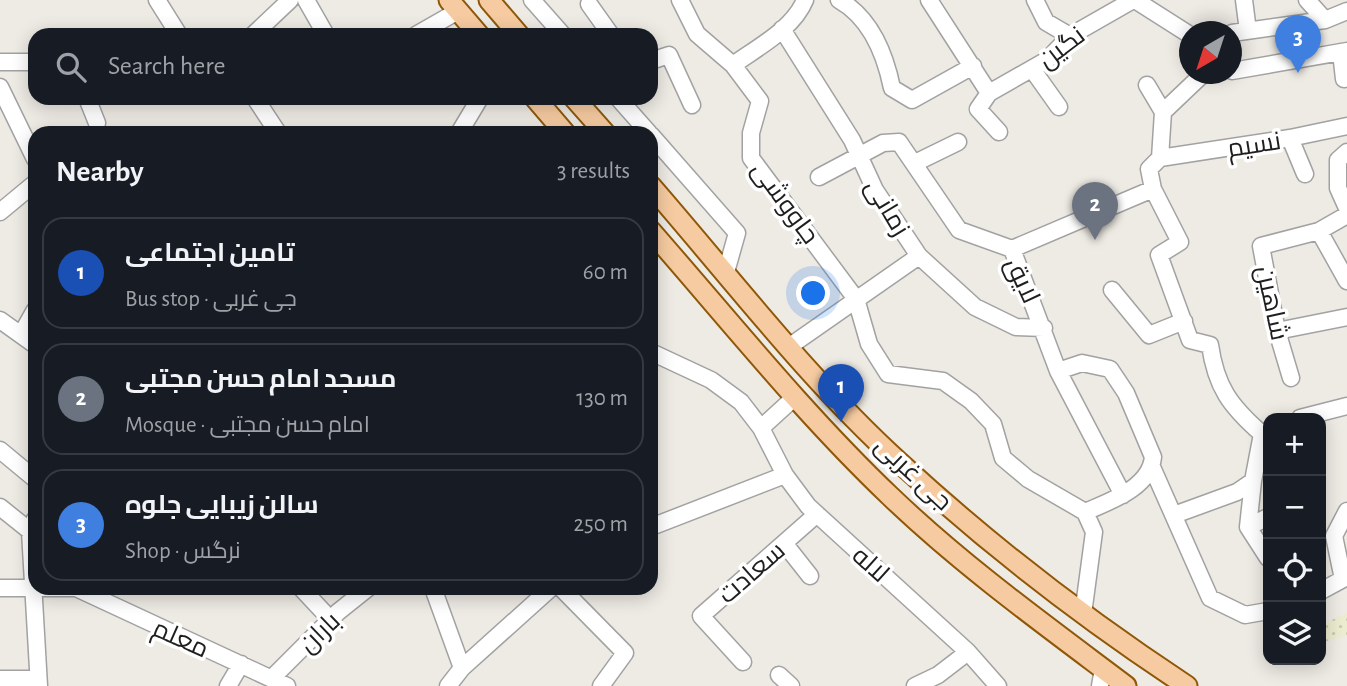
<!DOCTYPE html>
<html lang="en">
<head>
<meta charset="utf-8">
<style>
	body { margin:0; font-family:"Alegreya Sans",Cairo,sans-serif; background:#20242c; color:#f1f3f6 }
	.controls { position:absolute; right:21px; bottom:21px; display:grid; overflow:hidden; border-radius:14px; box-shadow:0 4px 18px #0003 }
	.controls button { width:63px; height:63px; display:grid; place-items:center; padding:0; border:0; border-bottom:2px solid #363941; background:#171b24; color:#f1f3f6; font:35px sans-serif }
	.compass { position:absolute; left:1179px; top:21px; width:63px; height:63px; border-radius:50%; background:#171b24; box-shadow:0 4px 18px #0003; rotate:219deg }
	.you { position:absolute; left:814px; top:294px; width:24px; height:24px; margin:-18px; border:5px solid #fff; border-radius:50%; background:#1a73e8; box-shadow:0 0 0 10px #1a73e833 }
	.badge { display:grid; place-items:center; width:46px; height:46px; border-radius:50%; background:#db2777; color:#fff; font-size:23px; font-weight:700 }
	.pin { position:absolute; translate:-50% -58px; filter:drop-shadow(0 2px 4px #0008) }
	.pin::after { content:''; position:absolute; top:37px; width:24px; height:21px; background:inherit; clip-path:polygon(0 0,100% 0,50% 100%) }
	.list { margin:0; padding:0; list-style:none }
	h2 { display:flex; justify-content:space-between; align-items:center; height:91px; margin:0; padding:0 28px; font-size:30px }
	h2 small { font-size:23px; font-weight:400; color:#9ea1a6 }
	.list li { display:grid; grid-template-columns:46px 1fr auto; gap:21px; align-items:center; box-sizing:border-box; height:112px; margin:0 14px 14px; padding:0 14px; border:2px solid #363941; border-radius:21px }
	.list b { display:block; font-size:26px; white-space:nowrap }
	.list p { margin:0; font-size:23px; white-space:nowrap; color:#9ea1a6 }
	.list em { font-size:23px; font-style:normal; color:#9ea1a6 }
	.icon { flex:none; width:38px; height:38px; fill:none; stroke:currentColor; stroke-width:2; stroke-linecap:round; stroke-linejoin:round }
	.map { position:relative; flex:none; width:1347px; height:686px; overflow:hidden }
	.search { position:absolute; background:#171b24; box-shadow:0 4px 18px #0003; left:28px; top:28px; width:630px; height:77px; display:flex; align-items:center; gap:18px; box-sizing:border-box; padding:0 24px; border-radius:21px; color:#9ea1a6; font-size:26px }
	.panel { position:absolute; background:#171b24; box-shadow:0 4px 18px #0003; left:28px; top:126px; width:630px; height:469px; border-radius:21px }
	.map>svg:first-child { display:block }
</style>
</head>
<body>
<div class="map">
<svg width="1347" height="686" viewBox="0 0 1347 686">
	<defs>
		<pattern id="farmland-dots" width="8" height="8" patternUnits="userSpaceOnUse" patternTransform="scale(1.75)"><rect width="8" height="8" fill="#ececd0"/><path d="M2 2h.1M6 6h.1" fill="none" stroke="#cacab2" stroke-width="1.8" stroke-linecap="round"/></pattern>
	</defs>
	<rect width="100%" height="100%" fill="#eeeae4"/>
	<path fill="url(#farmland-dots)" d="M1347,613V635L1321,643V625Z"/>
	<g fill="none" stroke-linecap="round" stroke-linejoin="round">
		<g stroke="#a2a2a2" stroke-width="19">
			<path id="minor" d="M157,0L179,35
				M306,0L326,35
				M532,0L563,35
				M680,0L697,34L733,65L760,101L751,133V158L856,299L869,344L888,374L943,381L971,401L993,424L1003,458L1028,479L1085,512L1094,532L1083,614
				M839,0C871,18 885,54 892,88L912,100L973,66
				M929,0L989,93
				M1035,0L1046,22L1070,36
				M1135,0L1190,35
				M1244,0L1248,31
				M1307,0L1325,20
				M589,4L611,35
				M782,29L852,140L875,190L919,256L975,307L1016,327L1044,328
				M1232,33L1325,20L1347,11
				M253,35L290,0
				M416,35L458,11
				M1341,52L1344,79
				M651,61L669,55L692,105
				M0,62H35
				M733,65C758,47 793,29 805,0
				M1032,69L1059,107
				M1232,71L1347,51
				M1147,85L1163,112
				M0,87L35,159
				M87,98L97,123
				M255,98L278,133
				M618,98L649,133
				M999,132L978,109L989,93L1047,60L1070,36L1133,0
				M459,133L480,98
				M651,135L737,233L726,272
				M1290,138L1305,174
				M1347,152L1338,160V188L1347,208
				M1160,158L1149,169L1153,189L1180,242L1159,255L1190,340L1210,345C1216,387 1230,406 1262,434
				M1160,158L1290,138L1347,126
				M1160,158L1163,112L1203,74
				M915,163L958,142
				M819,177L883,143L899,142L959,230L1012,249L1058,371L1123,495
				M0,212L35,183
				M1347,215L1319,231L1347,281
				M1012,249L1153,189
				M1112,290L1149,335L1184,321
				M0,320L35,345
				M1277,331L1347,317
				M22,333L35,310
				M790,346L919,256
				M651,352L711,380L741,402L761,428L785,475L808,506L968,652L998,686
				M1058,371L1082,363L1110,369L1126,393L1153,457C1150,488 1110,501 1085,512
				M1291,378L1277,331L1261,246L1319,231
				M1300,418L1347,406
				M761,428L795,397
				M0,450L35,479
				M1152,467L1210,598L1245,615L1268,611
				M1253,481L1248,527L1268,558
				M0,507L30,531
				M1174,515L1237,492L1253,481L1262,434L1268,431
				M35,519L30,531L39,686
				M651,527L785,475
				M1248,527L1268,517
				M784,543L810,576
				M0,588H76L287,686
				M301,588L331,620
				M433,588L462,668
				M561,588L625,653L601,686
				M1321,591L1343,579L1334,536L1347,511
				M743,662L701,616L817,514
				M779,675L791,686
				M273,677L338,612L368,588
				M0,679H38
				M228,686L241,664
				M448,686L462,668L551,588
				M915,686L938,675L968,652
				M1100,686L1103,669"/>
		</g>
		<g stroke="#8f5808" stroke-width="23">
			<path id="major" d="M449,0L479,35
				M489,0L519,35
				M535,98L565,133
				M574,98L605,133
				M651,186C732,279 808,379 899,462C989,545 1085,619 1187,686
				M651,231C729,320 804,414 890,496C963,566 1045,625 1126,686"/>
		</g>
		<use href="#minor" stroke="#fff" stroke-width="16"/>
		<use href="#major" stroke="#f6cba1" stroke-width="19"/>
	</g>
	<g text-anchor="middle" stroke-width="7" stroke-linejoin="round" paint-order="stroke">
		<g font-size="26" fill="#1e1e1e" stroke="#fff">
			<text transform="translate(1061 47) rotate(-37)" y="9">نگین</text>
			<text transform="translate(1254 144) rotate(-9)" y="9">نسیم</text>
			<text transform="translate(786 202) rotate(54)" y="9">چاووشی</text>
			<text transform="translate(888 207) rotate(59)" y="9">زمانی</text>
			<text transform="translate(1023 280) rotate(65)" y="9">لایق</text>
			<text transform="translate(1273 303) rotate(78)" y="9">شاهین</text>
			<text transform="translate(914 473) rotate(43)" y="9">جی غربی</text>
			<text transform="translate(871 564) rotate(42)" y="9">لاله</text>
			<text transform="translate(751 572) rotate(-41)" y="9">سعادت</text>
			<text transform="translate(319 632) rotate(-44)" y="9">باران</text>
			<text transform="translate(181 638) rotate(24)" y="9">معلم</text>
		</g>
	</g>
</svg>
<div class="controls">
<button>+</button>
<button>−</button>
<button><svg class="icon" aria-label="locate" viewBox="0 0 24 24"><circle cx="12" cy="12" r="6"/><path d="M12 2v4M12 18v4M2 12h4M18 12h4"/></svg></button>
<button><svg class="icon" aria-label="layers" viewBox="0 0 24 24"><path d="M12 4l9 5-9 5-9-5zM3 14l9 5 9-5"/></svg></button>
</div>
<svg class="compass" viewBox="-18 -18 36 36"><path d="M0-13l5 13h-10z" fill="#e53935"/><path d="M0 13l5-13h-10z" fill="#9ea1a6"/></svg>
<div class="you"></div>
<div class="pin badge" style="left:841px;top:422px;background:#1a4fb4">1</div>
<div class="pin badge" style="left:1095px;top:240px;background:#6b7280">2</div>
<div class="pin badge" style="left:1298px;top:73px;background:#3f7fe0">3</div>
<div class="search"><svg class="icon" aria-label="search" viewBox="0 0 24 24"><circle cx="10" cy="10" r="6"/><path d="M15 15l6 6"/></svg>Search here</div>
<section class="panel">
<h2>Nearby<small>3 results</small></h2>
<ul class="list">
<li><span class="badge" style="background:#1a4fb4">1</span><div><b>تامین اجتماعی</b><p>Bus stop · جی غربی</p></div><em>60 m</em></li>
<li><span class="badge" style="background:#6b7280">2</span><div><b>مسجد امام حسن مجتبی</b><p>Mosque · امام حسن مجتبی</p></div><em>130 m</em></li>
<li><span class="badge" style="background:#3f7fe0">3</span><div><b>سالن زیبایی جلوه</b><p>Shop · نرگس</p></div><em>250 m</em></li>
</ul>
</section>
</div>
</body>
</html>
